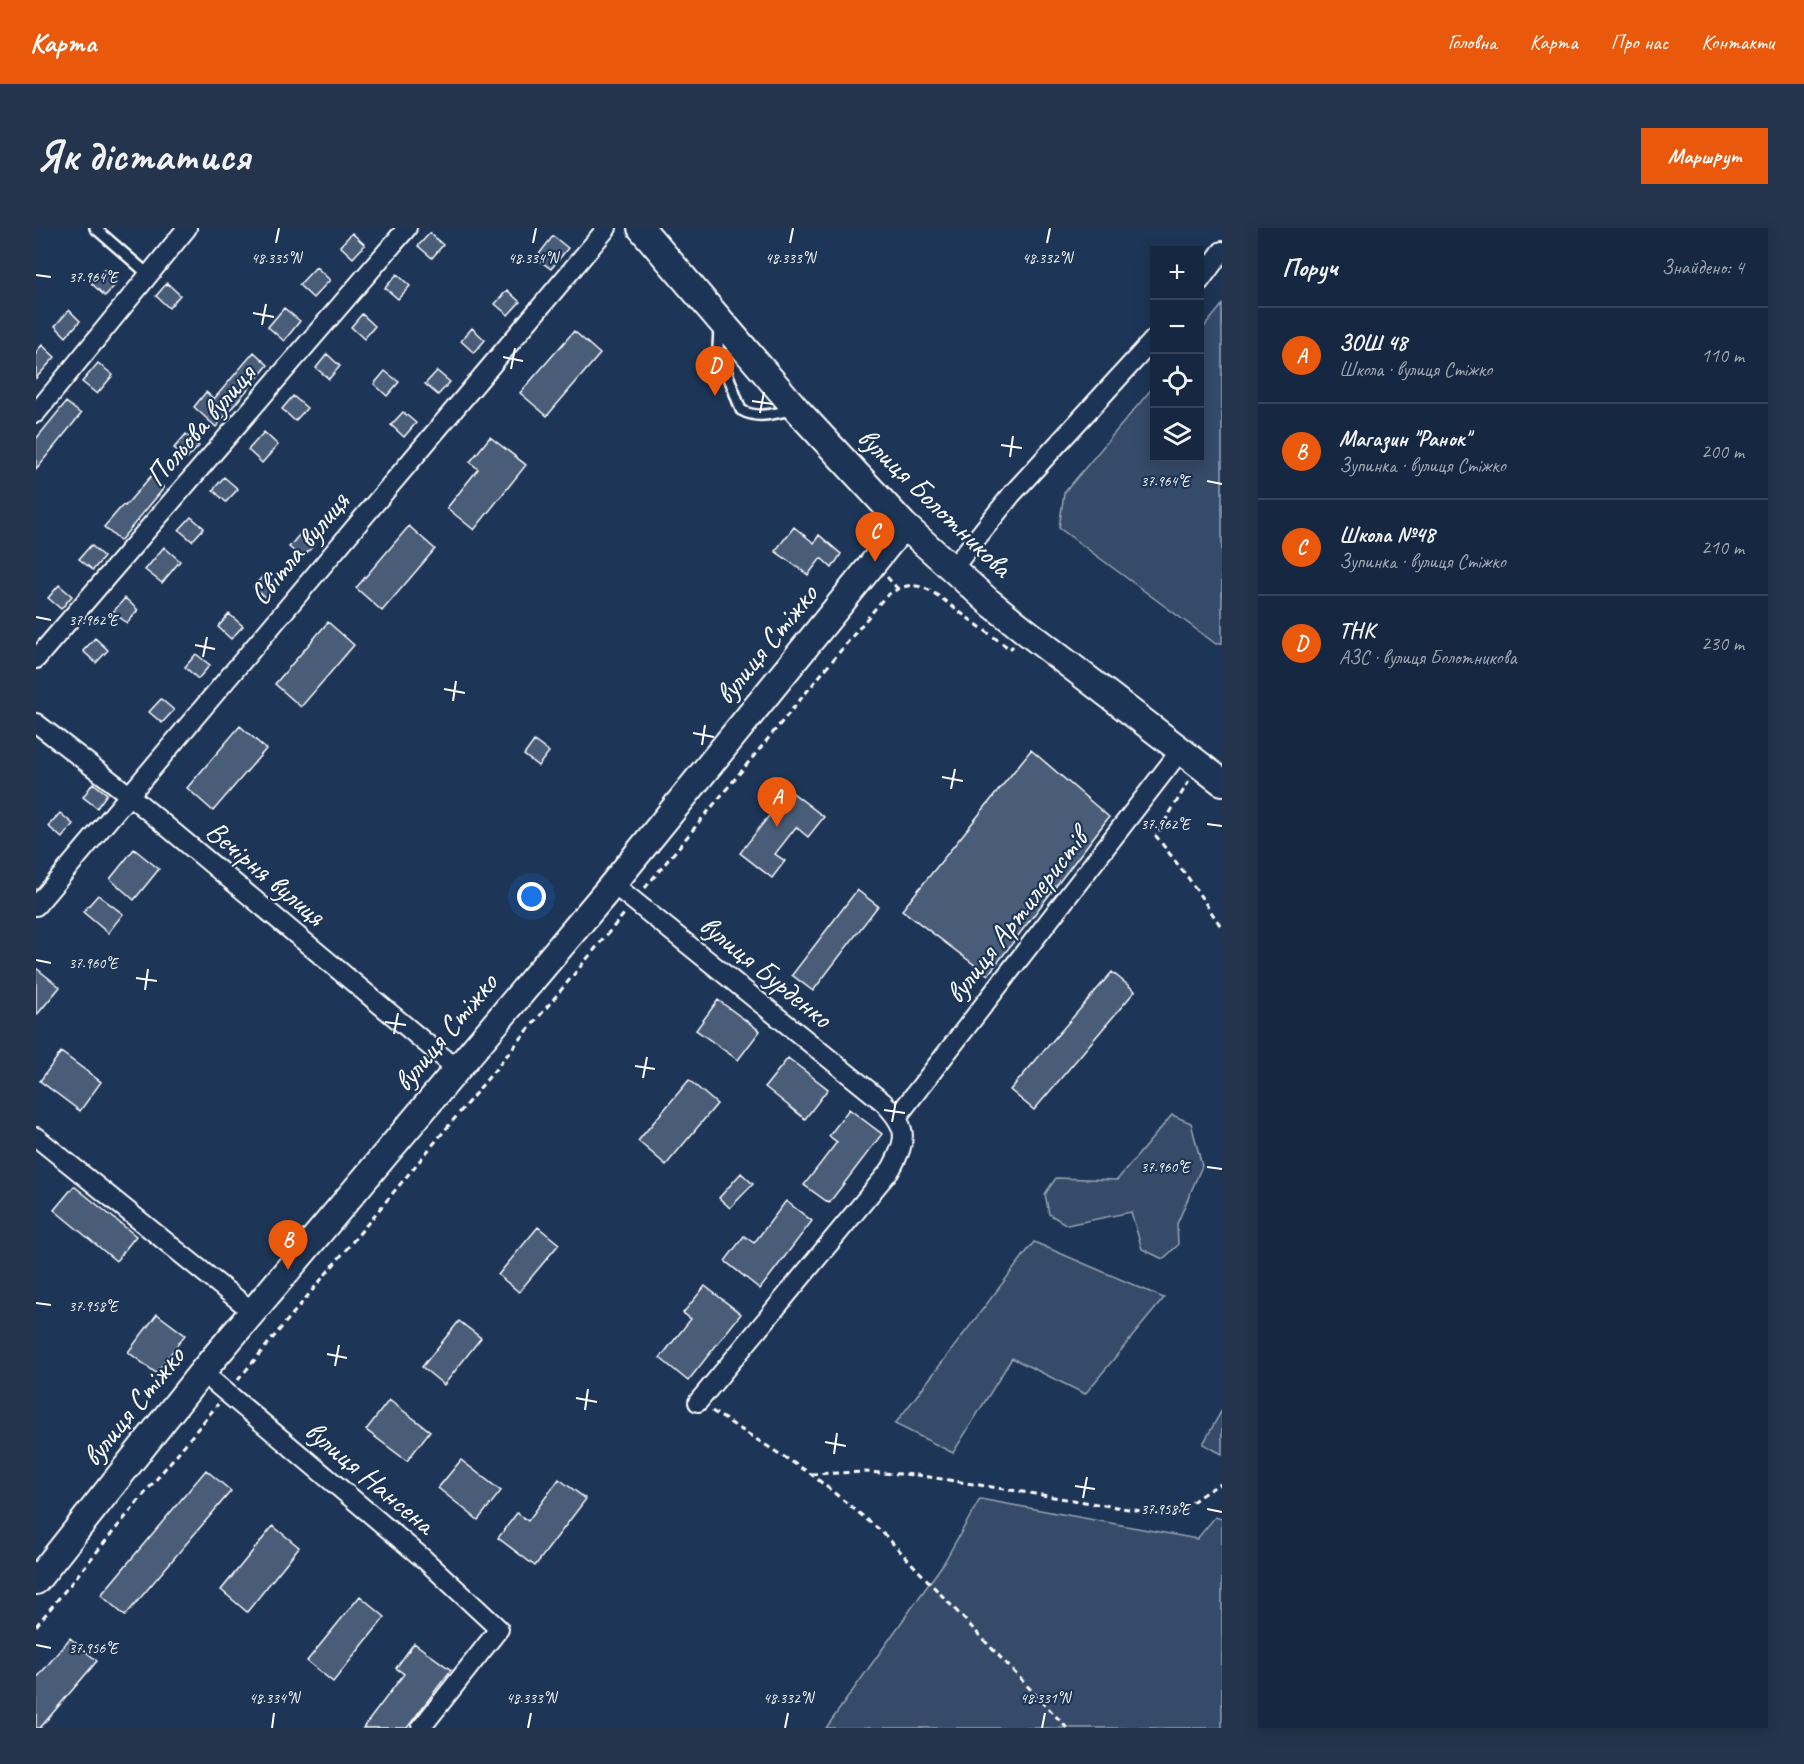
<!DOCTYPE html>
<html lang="uk">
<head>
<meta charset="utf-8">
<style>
	body { margin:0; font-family:Caveat,sans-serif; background:#23344c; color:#f1f3f6 }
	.controls { position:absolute; right:18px; top:18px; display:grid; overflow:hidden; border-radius:0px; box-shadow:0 3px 15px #0003 }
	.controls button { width:54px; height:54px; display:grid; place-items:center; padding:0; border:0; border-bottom:2px solid #35445a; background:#162841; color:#f1f3f6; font:30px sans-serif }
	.you { position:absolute; left:496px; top:669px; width:21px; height:21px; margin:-15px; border:4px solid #fff; border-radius:50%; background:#1a73e8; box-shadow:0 0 0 9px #1a73e833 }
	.badge { display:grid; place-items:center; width:39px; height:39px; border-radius:50%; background:#ea580c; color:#fff; font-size:20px; font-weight:700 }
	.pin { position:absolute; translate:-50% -50px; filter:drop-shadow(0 2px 3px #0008) }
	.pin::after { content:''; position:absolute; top:32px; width:21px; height:18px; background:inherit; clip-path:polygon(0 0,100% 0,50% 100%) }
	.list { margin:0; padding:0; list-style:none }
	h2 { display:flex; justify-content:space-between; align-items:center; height:78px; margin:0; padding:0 24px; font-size:26px }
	h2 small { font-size:20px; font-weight:400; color:#9ea6b1 }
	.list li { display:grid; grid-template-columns:39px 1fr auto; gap:18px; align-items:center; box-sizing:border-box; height:96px; padding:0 24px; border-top:2px solid #35445a }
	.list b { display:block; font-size:22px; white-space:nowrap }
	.list p { margin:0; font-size:20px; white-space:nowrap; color:#9ea6b1 }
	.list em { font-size:20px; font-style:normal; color:#9ea6b1 }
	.icon { flex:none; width:33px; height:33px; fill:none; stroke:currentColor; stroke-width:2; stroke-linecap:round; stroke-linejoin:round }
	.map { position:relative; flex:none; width:1186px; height:1500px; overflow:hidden; border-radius:0px }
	header { display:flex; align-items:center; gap:36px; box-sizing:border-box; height:84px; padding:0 30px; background:#ea580c; color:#fff }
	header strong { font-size:28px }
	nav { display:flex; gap:33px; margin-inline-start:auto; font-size:21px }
	.intro { display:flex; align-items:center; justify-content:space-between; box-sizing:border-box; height:144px; padding:0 36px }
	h1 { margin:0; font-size:42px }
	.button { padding:15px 27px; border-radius:0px; background:#ea580c; color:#fff; font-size:21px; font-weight:700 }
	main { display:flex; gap:36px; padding:0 36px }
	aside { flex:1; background:#162841; border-radius:0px; box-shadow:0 3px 15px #0003 }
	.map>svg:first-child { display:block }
</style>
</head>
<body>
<header>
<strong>Карта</strong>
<nav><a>Головна</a><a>Карта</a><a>Про нас</a><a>Контакти</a></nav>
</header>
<div class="intro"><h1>Як дістатися</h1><a class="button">Маршрут</a></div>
<main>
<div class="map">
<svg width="1186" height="1500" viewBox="0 0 1186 1500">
	<rect width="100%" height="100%" fill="#1d3557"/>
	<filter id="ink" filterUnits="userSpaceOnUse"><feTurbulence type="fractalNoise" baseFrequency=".0167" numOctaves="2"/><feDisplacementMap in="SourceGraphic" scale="12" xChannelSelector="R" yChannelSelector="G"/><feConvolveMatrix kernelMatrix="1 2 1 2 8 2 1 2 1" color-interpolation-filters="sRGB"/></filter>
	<g filter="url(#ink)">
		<path fill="#364b69" stroke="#9aa5b4" stroke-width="1.5" d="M1186,77V415L1180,416L1023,300L1028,265L1118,158V230H1164V104Z
			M1136,887L1155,895L1166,938L1141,996L1142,1017L1127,1031L1106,1021L1095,984L1031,997L1013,986L1009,966L1020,950L1081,952Z
			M998,1014L1128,1070L1049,1166L976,1130L917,1225L859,1196Z
			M1186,1182V1226L1167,1216Z
			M944,1271L1161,1311L1179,1289L1186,1291V1500H790L907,1336Z"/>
		<path fill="#4a5d79" stroke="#fff" stroke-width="1.5" d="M316,5L329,17L317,30L304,18Z
			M394,5L407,17L396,30L382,18Z
			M517,8L532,20L515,41L500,30Z
			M280,39L294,52L277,70L263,57Z
			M68,41L82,54L69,68L55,55Z
			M361,46L374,58L362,71L349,60Z
			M131,55L144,67L133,80L120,68Z
			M471,62L484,74L472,87L459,76Z
			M248,80L264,93L248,113L232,99Z
			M33,82L44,93L30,109L19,98Z
			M326,86L339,98L328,111L315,99Z
			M436,100L449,112L438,125L425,113Z
			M538,103L564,126L511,188L484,165Z
			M6,117L19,129L0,150V124Z
			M218,124L232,137L180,199L158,179L170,164L178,171Z
			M291,126L304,138L293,151L280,140Z
			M62,135L77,147L61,166L46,154Z
			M349,143L363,154L351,168L338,156Z
			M401,143L414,154L402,167L389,156Z
			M257,168L271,180L259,193L246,181Z
			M30,174L45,186L0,241V211Z
			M367,184L380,195L368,209L355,197Z
			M228,204L242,217L226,235L212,222Z
			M150,206L163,218L151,231L138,220Z
			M454,209L490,237L438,302L411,280L442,241L434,234Z
			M115,248L128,260L84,313L68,299L87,277L89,278Z
			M188,249L202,261L190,274L177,262Z
			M155,289L168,300L156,313L143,302Z
			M373,298L399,321L346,383L320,360Z
			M758,299L778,315L783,307L805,326L796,340L785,330L772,347L739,323Z
			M264,306L278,317L266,330L253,319Z
			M55,317L68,329L57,342L43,331Z
			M128,319L144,333L126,355L109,342Z
			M229,346L242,357L231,371L217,359Z
			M23,357L36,368L25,381L12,370Z
			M89,370L102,382L91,395L77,384Z
			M193,386L207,398L195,411L182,399Z
			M292,394L318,417L265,479L239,456Z
			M59,410L72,422L60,435L47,423Z
			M160,426L174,437L162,451L149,439Z
			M125,471L138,482L126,495L113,484Z
			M204,498L230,521L177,583L151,560Z
			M498,513L513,524L502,538L488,527Z
			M995,522L1073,589L952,747L866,682Z
			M57,555L71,566L61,580L47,569Z
			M753,562L788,589L772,609L760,599L739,626L749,633L736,650L704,625Z
			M24,585L37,596L26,610L12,598Z
			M98,621L123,641L98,672L74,651Z
			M821,662L842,678L777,763L756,747Z
			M62,667L87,686L72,705L47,684Z
			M0,740L24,759L0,788Z
			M1076,744L1099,763L998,882L974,862Z
			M682,772L724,803L702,832L660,802Z
			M25,824L65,854L44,883L4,853Z
			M752,830L792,861L769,891L729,859Z
			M653,852L681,876L630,937L602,913Z
			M813,881L846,906L793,975L768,957L801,914L793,908Z
			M705,945L717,956L694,980L683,970Z
			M38,958L100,1008L80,1033L18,982Z
			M750,973L776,993L724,1061L689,1033L708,1008L718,1015Z
			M502,999L523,1016L483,1064L462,1047Z
			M669,1058L705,1086L652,1153L624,1130L655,1091L647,1085Z
			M121,1086L149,1107L120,1145L92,1124Z
			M423,1093L445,1110L408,1157L386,1139Z
			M353,1172L394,1203L371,1233L330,1202Z
			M425,1232L465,1263L442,1292L402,1260Z
			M170,1242L195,1263L89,1388L65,1367Z
			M523,1251L550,1271L499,1338L462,1310L481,1285L492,1293Z
			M237,1298L263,1319L211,1384L185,1362Z
			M324,1368L349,1389L297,1454L271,1433Z
			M34,1410L61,1433L4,1500H0V1451Z
			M378,1415L415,1442L371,1500H327L368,1446L360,1440Z"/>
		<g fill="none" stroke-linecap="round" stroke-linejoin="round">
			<g stroke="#fff" stroke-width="14">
				<path id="lane" d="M59,0L113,47
					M683,100L682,120L705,182C723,192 737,185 756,182"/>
			</g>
			<g stroke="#fff" stroke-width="22">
				<path id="street" d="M1164,53L1186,23
					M0,185L151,0
					M917,340L976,266L1118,111
					M0,431L371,0
					M0,495L93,567L421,841
					M577,656L847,874C872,900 872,910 855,941L662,1174
					M0,678L571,0
					M861,889L1145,522
					M0,909L217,1084
					M166,1144L389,1332L463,1401L385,1500"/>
			</g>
			<g stroke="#fff" stroke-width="30">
				<path id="secondary" d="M605,0L761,182L868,297L952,373L992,405L1186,554
					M0,1353L166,1144L577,656L868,297"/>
			</g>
			<path stroke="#fff" stroke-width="3" stroke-dasharray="6 4.5" stroke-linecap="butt" d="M851,349L861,360
				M1153,553L1120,608L1153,651L1186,700
				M609,660L848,370C881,343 898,366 925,385C941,397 958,409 974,421L977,418
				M202,1152L588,686
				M676,1183L775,1246L845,1303L1031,1500
				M775,1246L827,1244L881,1247L1136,1288C1154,1278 1167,1263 1186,1256
				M0,1398L182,1176"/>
			<use href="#lane" stroke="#1d3557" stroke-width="9"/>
			<use href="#street" stroke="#1d3557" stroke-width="18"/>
			<use href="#secondary" stroke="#1d3557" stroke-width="26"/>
		</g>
	</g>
	<path fill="none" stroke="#fff" stroke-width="2" d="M240,15L243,0M497,15L500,0M754,15L757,0M1011,15L1014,0M0,47L15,49M217,85L238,89M226,97L230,76M467,129L487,133M475,141L479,120M716,173L737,176M724,185L728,164M965,217L986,220M974,229L977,208M1171,253L1186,256M0,389L15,392M159,417L179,421M167,429L171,409M408,461L429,465M417,473L420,453M657,505L678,509M666,517L669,497M906,549L927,553M915,561L919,541M1171,596L1186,598M0,732L15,735M100,750L121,753M109,762L112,741M349,794L370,797M358,806L362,785M599,838L619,841M607,850L611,829M848,882L869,885M856,894L860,873M1171,939L1186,941M0,1075L15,1077M291,1126L311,1130M299,1138L303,1117M540,1170L561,1174M549,1182L552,1161M789,1214L810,1218M798,1226L801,1205M1039,1258L1059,1261M1047,1270L1051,1249M1171,1281L1186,1284M0,1417L15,1420M236,1500L238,1485M492,1500L495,1485M749,1500L752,1485M1006,1500L1009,1485"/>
	<g text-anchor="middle" stroke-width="4.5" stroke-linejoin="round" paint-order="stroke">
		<g font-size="30" fill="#fff" stroke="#1d3557">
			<text transform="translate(164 197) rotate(-49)" y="10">Польова вулиця</text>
			<text transform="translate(899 274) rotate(44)" y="10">вулиця Болотникова</text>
			<text transform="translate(263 320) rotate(-50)" y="10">Світла вулиця</text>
			<text transform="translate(730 416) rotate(-51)" y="10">вулиця Стіжко</text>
			<text transform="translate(230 645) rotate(40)" y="10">Вечірня вулиця</text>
			<text transform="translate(980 688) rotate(-52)" y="10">вулиця Артилеристів</text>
			<text transform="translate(730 743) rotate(39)" y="10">вулиця Бурденко</text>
			<text transform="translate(409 804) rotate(-50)" y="10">вулиця Стіжко</text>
			<text transform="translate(97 1178) rotate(-51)" y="10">вулиця Стіжко</text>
			<text transform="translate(334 1249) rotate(40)" y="10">вулиця Нансена</text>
		</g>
	</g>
	<g font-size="15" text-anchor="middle" fill="#fff" stroke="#1d3557" stroke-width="4.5" stroke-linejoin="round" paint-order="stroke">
		<text x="240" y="35">48.335°N</text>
		<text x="497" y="35">48.334°N</text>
		<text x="754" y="35">48.333°N</text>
		<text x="1011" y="35">48.332°N</text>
		<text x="57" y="54">37.964°E</text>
		<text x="1129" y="258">37.964°E</text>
		<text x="57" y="397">37.962°E</text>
		<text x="1129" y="601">37.962°E</text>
		<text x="57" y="740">37.960°E</text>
		<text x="1129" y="944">37.960°E</text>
		<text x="57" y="1083">37.958°E</text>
		<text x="1129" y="1286">37.958°E</text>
		<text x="57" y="1425">37.956°E</text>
		<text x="238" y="1475">48.334°N</text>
		<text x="495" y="1475">48.333°N</text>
		<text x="752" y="1475">48.332°N</text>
		<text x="1009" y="1475">48.331°N</text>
	</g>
</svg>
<div class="controls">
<button>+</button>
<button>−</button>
<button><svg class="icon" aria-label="locate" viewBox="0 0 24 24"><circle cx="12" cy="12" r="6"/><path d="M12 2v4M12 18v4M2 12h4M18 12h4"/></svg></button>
<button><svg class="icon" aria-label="layers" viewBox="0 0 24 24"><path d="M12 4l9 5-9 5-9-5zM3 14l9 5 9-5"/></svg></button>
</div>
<div class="you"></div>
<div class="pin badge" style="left:741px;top:599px">A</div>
<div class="pin badge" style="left:252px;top:1042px">B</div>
<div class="pin badge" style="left:839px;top:334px">C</div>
<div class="pin badge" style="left:679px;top:168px">D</div>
</div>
<aside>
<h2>Поруч<small>Знайдено: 4</small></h2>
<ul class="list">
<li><span class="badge">A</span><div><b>ЗОШ 48</b><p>Школа · вулиця Стіжко</p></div><em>110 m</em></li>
<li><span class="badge">B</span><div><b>Магазин &quot;Ранок&quot;</b><p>Зупинка · вулиця Стіжко</p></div><em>200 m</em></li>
<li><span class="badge">C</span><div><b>Школа №48</b><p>Зупинка · вулиця Стіжко</p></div><em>210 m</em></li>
<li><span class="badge">D</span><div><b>ТНК</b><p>АЗС · вулиця Болотникова</p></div><em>230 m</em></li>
</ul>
</aside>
</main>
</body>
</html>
